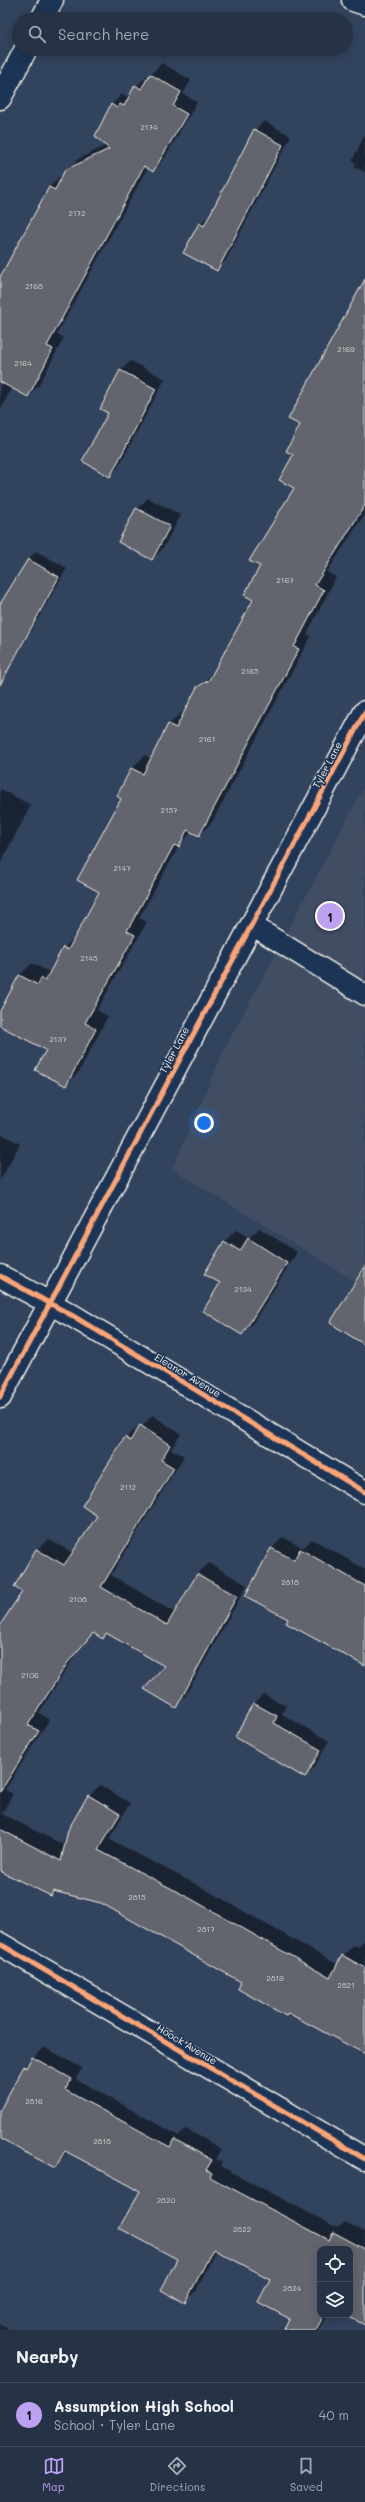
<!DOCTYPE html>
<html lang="en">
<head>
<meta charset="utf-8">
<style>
	body { margin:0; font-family:Mali,sans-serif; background:#323e51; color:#f1f3f6 }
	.controls { position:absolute; right:12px; bottom:12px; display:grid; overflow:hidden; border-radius:8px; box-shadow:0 2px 10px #0003 }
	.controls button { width:36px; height:36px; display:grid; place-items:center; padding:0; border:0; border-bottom:1px solid #424d5f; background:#263246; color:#f1f3f6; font:20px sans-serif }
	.you { position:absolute; left:204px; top:1123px; width:14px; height:14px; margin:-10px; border:3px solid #fff; border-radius:50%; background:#1a73e8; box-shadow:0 0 0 6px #1a73e833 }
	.badge { display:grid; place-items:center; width:26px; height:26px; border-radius:50%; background:#bca0f2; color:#111; font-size:13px; font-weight:700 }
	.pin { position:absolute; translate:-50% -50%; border:2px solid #fff; box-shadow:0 1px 4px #0006 }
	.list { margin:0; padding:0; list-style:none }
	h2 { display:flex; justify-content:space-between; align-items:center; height:52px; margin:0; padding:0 16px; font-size:17px }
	h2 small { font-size:13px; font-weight:400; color:#a4aab3 }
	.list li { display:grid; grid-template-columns:26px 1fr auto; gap:12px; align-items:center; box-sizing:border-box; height:64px; padding:0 16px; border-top:1px solid #424d5f }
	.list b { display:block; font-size:15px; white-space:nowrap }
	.list p { margin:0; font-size:13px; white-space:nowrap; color:#a4aab3 }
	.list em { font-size:13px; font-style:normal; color:#a4aab3 }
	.icon { flex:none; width:22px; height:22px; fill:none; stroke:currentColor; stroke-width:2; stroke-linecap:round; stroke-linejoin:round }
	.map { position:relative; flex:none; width:365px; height:2330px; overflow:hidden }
	.search { position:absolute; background:#263246; box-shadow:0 2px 10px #0003; left:12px; right:12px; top:12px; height:44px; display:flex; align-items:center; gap:10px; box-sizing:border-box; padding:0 14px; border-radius:22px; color:#a4aab3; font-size:15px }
	.sheet { height:116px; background:#263246 }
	nav { display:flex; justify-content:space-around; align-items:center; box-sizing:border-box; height:56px; border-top:1px solid #424d5f; background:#263246; font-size:11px; color:#a4aab3 }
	nav a { display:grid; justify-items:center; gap:2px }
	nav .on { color:#bca0f2 }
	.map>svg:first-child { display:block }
</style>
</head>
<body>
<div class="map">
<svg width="365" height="2330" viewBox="0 0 365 2330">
	<rect width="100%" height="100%" fill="#32435e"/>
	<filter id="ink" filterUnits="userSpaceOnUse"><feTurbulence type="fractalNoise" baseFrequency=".025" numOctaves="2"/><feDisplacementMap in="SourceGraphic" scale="8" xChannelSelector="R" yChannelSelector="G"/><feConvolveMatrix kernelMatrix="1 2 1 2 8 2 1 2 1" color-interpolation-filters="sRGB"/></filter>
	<g filter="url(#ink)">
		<path fill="#414d63" d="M365,785V1287L172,1169L225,1048Z"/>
		<path fill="#0007" d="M162,63L191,80L183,94L197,102L164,159L153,171L148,167L57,334L64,338L39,385L28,396L12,387L0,411V279L49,187L60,176L63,177L78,159L107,145L111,105L122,94L128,97L147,75L149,76Z
			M264,121L291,136L226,260L217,269L200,224L210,215L255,130Z
			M365,134V172L354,167L356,163L352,161Z
			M365,281V514L327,572L336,577L307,634L311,636L212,822L199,835L192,831L179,846L139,918L147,922L97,1010L108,1016L79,1072L66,1085L47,1050L0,1025V1013L19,976L32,963L49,972L64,948L77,935L100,891L123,798L118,796L132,768L145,755L151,759L169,725L182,712L184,713L196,689L215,671L254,599L261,566L295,488L294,454L301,425Z
			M131,361L165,379L119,466L110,475V413L101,408L121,370Z
			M148,498L181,515L163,548L152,559L137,509Z
			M36,551L67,568L0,685V607L28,559Z
			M0,789L31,805L0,864Z
			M0,1133L20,1144L0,1181Z
			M259,1228L297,1252L253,1323L242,1334L221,1283L205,1273L225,1241L236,1230L249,1238Z
			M152,1415L181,1434L171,1449L184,1456L111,1575L175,1613L197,1574L209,1563L247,1585L186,1695L175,1706L166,1665L108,1633L103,1638L93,1632L79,1649L39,1713L49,1720L5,1790L13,1794L2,1814L66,1846L89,1796L100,1785L130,1803L109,1839L205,1889L338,1965L343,1956L354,1945L359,1947L365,1940V2053L102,1903L55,1891L51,1895L0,1864V1628L23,1591L37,1550L48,1539L73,1553L99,1516L126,1438L137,1427L140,1429Z
			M283,1537L303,1548L312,1539L365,1569V1665L247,1595L272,1548Z
			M263,1694L286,1706L282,1714L329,1741L314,1768L305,1777L254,1704Z
			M44,2047L82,2068L76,2079L179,2136L186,2129L222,2149L216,2159L222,2162L220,2166L338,2228L345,2222L365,2232V2325L346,2315H350V2249H320V2315H329L319,2330H298L271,2278L217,2250L196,2291L185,2301L178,2259L141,2190L68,2152L54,2167L0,2138V2112L25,2067Z
			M0,2324L10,2330H0Z"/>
		<path fill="#64656e" stroke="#f4f1e8" d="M150,74L181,92L173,106L187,114L153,172L144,166L47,346L53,349L28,397L0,382V277L49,187L55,190L65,170L109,149L95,136L111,104L117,108L120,104L124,106L135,85L141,89Z
			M254,129L283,145L217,271L183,253L199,223L204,226Z
			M365,279V505L315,585L324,590L294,647L299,649L199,836L187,830L179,847L174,845L127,931L135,935L85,1023L96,1029L66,1086L35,1070L46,1050L0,1026V1011L19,975L38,985L41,978L45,981L63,947L68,950L99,892L77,880L121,799L117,796L131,768L143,774L168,724L176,728L197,687L209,680L253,600L244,595L260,566L249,561L294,488L279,480L293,455L286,451L300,425L288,419Z
			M120,370L156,389L110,477L82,461L108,413L100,409Z
			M136,508L170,526L152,560L118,542Z
			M28,559L59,577L0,685V604Z
			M248,1238L287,1263L242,1335L203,1311L220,1283L204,1274L224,1241L240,1251Z
			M365,1266V1345L330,1323Z
			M140,1425L170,1445L161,1460L174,1468L101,1587L167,1625L197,1574L237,1596L176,1708L144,1689L164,1666L106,1633L103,1639L93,1633L68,1662L28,1725L39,1731L0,1792V1625L22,1592L14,1587L36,1549L64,1565L97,1516L82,1506L125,1437L130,1441Z
			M271,1548L294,1560L300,1549L365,1586V1666L286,1623L288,1619L245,1596Z
			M253,1703L277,1716L274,1723L321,1750L305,1778L235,1737Z
			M88,1795L120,1814L98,1850L193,1900L330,1978L342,1955L365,1968V2054L288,2013L286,2016L238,1989L241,1982L101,1903L53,1891L51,1896L0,1871V1829L61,1861L68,1830Z
			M32,2057L72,2079L65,2090L170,2147L174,2139L212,2160L206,2170L212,2173L210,2177L329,2240L333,2232L365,2249V2325L345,2315H350V2249H320V2315H324L316,2330H284L290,2319L258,2302L270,2279L213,2249L185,2303L161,2290L177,2259L119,2228L140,2191L65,2151L55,2168L0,2139V2110L24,2066L26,2068Z"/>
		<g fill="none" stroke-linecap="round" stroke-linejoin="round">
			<g stroke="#f4f1e8" stroke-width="23">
				<path id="lane" d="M252,925L365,995"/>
			</g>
			<g stroke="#f4f1e8" stroke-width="25">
				<path id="street" d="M42,19L52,0
					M0,98L26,49
					M0,1276L73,1316L365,1492
					M0,1397L365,712
					M0,1944L365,2159"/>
			</g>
			<g stroke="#f4f1e8" stroke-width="25">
				<path id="primary" d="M353,0L365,4"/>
			</g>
			<use href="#lane" stroke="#1d3557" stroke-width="20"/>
			<use href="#street" stroke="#1d3557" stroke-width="22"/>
			<use href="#primary" stroke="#1d3557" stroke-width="22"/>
			<g stroke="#1d3557" stroke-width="8">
				<path id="cycleway" d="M0,1276L73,1316L365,1492
					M0,1397L365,712
					M0,1944L365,2159"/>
			</g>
			<use href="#cycleway" stroke="#fda474" stroke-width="5"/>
		</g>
	</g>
	<g text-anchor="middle" stroke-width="3.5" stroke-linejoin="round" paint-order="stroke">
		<g font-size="8" fill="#d0ceca">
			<text x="149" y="130">2174</text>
			<text x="77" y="216">2172</text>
			<text x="34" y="289">2168</text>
			<text x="346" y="352">2169</text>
			<text x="23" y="366">2164</text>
			<text x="285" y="583">2167</text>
			<text x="250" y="674">2165</text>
			<text x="207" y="742">2161</text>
			<text x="169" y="813">2157</text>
			<text x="122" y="871">2147</text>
			<text x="89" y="961">2145</text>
			<text x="58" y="1042">2137</text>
			<text x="243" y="1292">2134</text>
			<text x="128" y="1490">2112</text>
			<text x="290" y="1585">2818</text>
			<text x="78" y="1602">2108</text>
			<text x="30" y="1678">2106</text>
			<text x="137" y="1900">2815</text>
			<text x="206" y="1932">2817</text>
			<text x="275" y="1981">2819</text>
			<text x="346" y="1988">2821</text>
			<text x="34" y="2104">2816</text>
			<text x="102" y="2144">2818</text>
			<text x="166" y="2203">2820</text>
			<text x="242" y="2232">2822</text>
			<text x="292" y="2291">2824</text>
		</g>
		<g font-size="10" fill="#f4f1e8" stroke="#1d3557">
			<text transform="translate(327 765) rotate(-62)" y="4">Tyler Lane</text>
			<text transform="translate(174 1050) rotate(-62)" y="4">Tyler Lane</text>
			<text transform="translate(188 1375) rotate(31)" y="4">Eleanor Avenue</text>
			<text transform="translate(187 2044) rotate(31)" y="4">Hoock Avenue</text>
		</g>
	</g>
</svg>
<div class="controls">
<button><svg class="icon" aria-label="locate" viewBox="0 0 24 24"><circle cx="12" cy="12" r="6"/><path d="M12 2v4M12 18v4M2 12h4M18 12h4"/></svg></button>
<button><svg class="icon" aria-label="layers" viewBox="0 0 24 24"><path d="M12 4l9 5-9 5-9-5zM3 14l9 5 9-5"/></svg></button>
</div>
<div class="you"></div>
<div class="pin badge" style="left:330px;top:916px">1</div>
<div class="search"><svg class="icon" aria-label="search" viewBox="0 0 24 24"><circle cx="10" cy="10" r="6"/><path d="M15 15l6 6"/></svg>Search here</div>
</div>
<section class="sheet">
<h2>Nearby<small></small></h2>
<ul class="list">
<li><span class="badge">1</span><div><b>Assumption High School</b><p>School · Tyler Lane</p></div><em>40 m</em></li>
</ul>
</section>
<nav>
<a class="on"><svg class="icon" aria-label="map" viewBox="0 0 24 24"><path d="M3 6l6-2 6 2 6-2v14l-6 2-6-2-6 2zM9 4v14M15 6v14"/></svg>Map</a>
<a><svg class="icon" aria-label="directions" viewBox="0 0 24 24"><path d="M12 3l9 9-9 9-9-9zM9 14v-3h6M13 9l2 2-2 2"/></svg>Directions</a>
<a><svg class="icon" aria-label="saved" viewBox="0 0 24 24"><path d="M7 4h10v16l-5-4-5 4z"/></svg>Saved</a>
</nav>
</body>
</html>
